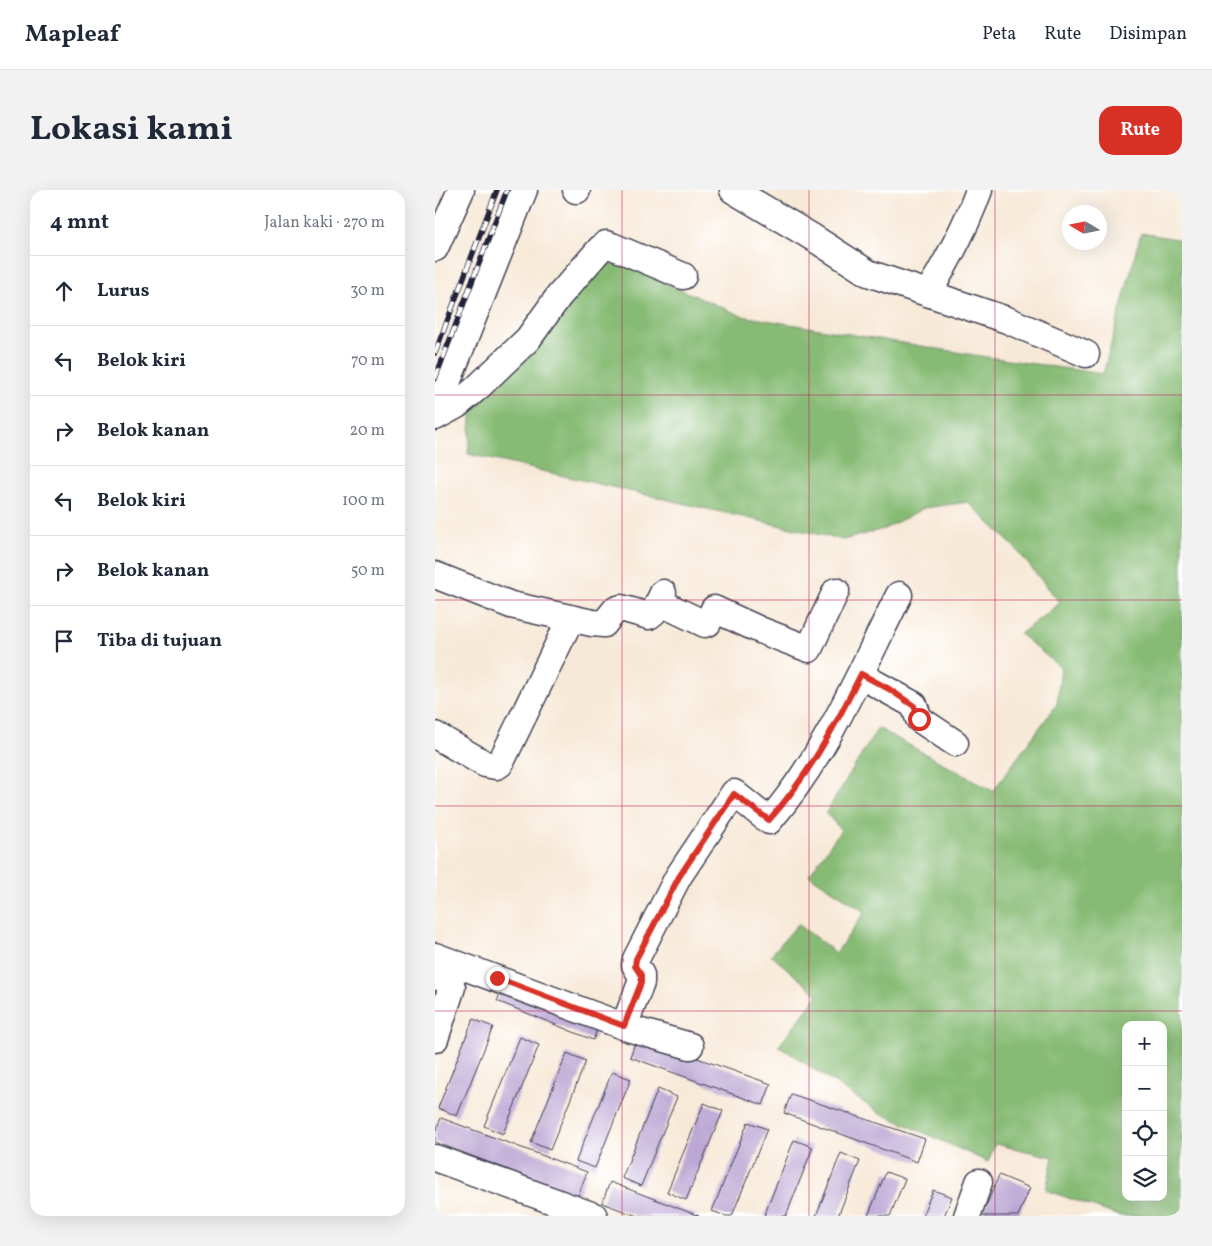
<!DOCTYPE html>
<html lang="id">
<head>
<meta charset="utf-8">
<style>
	body { margin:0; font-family:Vollkorn,serif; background:#f2f2f3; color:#1f2937 }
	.controls { position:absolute; right:15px; bottom:15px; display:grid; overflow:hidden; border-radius:10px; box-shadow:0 5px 20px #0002 }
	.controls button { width:45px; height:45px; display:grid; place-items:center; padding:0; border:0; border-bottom:1px solid #e0e1e3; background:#fff; color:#1f2937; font:25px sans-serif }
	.compass { position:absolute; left:627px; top:15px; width:45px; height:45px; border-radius:50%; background:#fff; box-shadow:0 5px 20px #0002; rotate:280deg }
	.stop { position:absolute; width:15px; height:15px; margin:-11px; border:4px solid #d93025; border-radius:50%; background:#fff }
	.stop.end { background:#d93025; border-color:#fff; box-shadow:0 1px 5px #0008 }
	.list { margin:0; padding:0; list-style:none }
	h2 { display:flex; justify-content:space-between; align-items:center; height:65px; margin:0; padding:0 20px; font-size:21px }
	h2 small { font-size:16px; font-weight:400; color:#747a83 }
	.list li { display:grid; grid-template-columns:32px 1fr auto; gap:15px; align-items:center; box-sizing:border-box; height:70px; padding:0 20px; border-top:1px solid #e0e1e3 }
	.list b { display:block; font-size:19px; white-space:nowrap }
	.list em { font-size:16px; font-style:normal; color:#747a83 }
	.icon { flex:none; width:28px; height:28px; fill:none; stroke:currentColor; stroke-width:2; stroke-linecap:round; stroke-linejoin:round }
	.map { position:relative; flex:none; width:747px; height:1026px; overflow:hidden; border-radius:15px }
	header { display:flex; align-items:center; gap:30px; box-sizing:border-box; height:70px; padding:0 25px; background:#fff; border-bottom:1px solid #e0e1e3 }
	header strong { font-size:24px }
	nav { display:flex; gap:28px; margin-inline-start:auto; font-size:18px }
	.intro { display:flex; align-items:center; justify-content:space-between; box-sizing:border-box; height:120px; padding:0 30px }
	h1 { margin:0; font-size:35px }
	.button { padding:12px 22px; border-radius:15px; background:#d93025; color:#fff; font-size:18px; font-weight:700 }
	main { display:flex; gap:30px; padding:0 30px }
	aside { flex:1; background:#fff; border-radius:15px; box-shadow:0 5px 20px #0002 }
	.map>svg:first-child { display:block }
</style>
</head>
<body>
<header>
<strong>Mapleaf</strong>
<nav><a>Peta</a><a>Rute</a><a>Disimpan</a></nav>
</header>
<div class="intro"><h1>Lokasi kami</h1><a class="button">Rute</a></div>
<main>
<aside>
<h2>4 mnt<small>Jalan kaki · 270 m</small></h2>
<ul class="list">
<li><svg class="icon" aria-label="ahead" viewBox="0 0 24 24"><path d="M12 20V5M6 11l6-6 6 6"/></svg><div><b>Lurus</b></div><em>30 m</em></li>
<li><svg class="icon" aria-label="left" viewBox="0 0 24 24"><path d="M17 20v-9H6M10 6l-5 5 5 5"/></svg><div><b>Belok kiri</b></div><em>70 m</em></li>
<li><svg class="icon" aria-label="right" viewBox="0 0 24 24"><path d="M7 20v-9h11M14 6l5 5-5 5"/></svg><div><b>Belok kanan</b></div><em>20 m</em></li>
<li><svg class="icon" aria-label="left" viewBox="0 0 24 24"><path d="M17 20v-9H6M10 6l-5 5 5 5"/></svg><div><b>Belok kiri</b></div><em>100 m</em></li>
<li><svg class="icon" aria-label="right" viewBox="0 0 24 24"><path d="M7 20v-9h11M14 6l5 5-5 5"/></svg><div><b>Belok kanan</b></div><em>50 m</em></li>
<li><svg class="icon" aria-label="arrive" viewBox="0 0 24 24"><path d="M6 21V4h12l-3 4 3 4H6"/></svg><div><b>Tiba di tujuan</b></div></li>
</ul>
</aside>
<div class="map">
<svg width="747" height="1026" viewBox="0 0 747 1026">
	<rect width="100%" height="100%" fill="#fff"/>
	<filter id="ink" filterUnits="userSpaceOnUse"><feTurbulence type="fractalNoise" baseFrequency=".02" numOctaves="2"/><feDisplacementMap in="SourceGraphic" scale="10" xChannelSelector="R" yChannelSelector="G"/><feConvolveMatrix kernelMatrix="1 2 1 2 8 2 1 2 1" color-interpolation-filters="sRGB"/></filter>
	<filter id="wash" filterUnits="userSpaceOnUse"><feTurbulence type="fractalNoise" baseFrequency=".0096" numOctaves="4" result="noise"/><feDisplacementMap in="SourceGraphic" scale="20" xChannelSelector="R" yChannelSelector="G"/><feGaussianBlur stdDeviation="1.12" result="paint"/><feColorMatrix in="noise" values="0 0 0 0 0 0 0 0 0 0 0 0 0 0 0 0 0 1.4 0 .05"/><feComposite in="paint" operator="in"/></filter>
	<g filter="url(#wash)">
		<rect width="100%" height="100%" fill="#f7e9d7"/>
		<path fill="#87bb75" stroke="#546e58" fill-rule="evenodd" d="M706,43L747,50V1026H684L611,1000L618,967L560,954L553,972L443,922L344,856L383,805L336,765L363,734L401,763L430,722L374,685L406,640L391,623L443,538L558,601L622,514L626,478L585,444L625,413L581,359L533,312L489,318L449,339L408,350L33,264L37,217L173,68L307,126L539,165L668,184ZM691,835H728V1007H691Z"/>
		<g id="blocks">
			<path fill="#bca7d4" d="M70,794L165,832L158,850L62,811Z
				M38,829L58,837L22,926L3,918Z
				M85,847L104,855L68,944L49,936Z
				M202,847L336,894L328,915L195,867Z
				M132,863L151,871L115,960L96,952Z
				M177,882L196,889L160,978L141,971Z
				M223,899L242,907L206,996L187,988Z
				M356,904L490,949L482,972L349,923Z
				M269,913L288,921L251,1010L232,1002Z
				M6,928L152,982L143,1006L0,952V943Z
				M313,932L332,939L297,1026H291L277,1021Z
				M359,950L378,957L351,1026H329Z
				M406,963L425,971L403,1026H381Z
				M451,982L470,989L455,1026H433Z
				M564,985L595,998L583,1026H547Z
				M175,992L264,1026H202L167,1013Z
				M498,1000L517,1007L509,1026H487Z"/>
		</g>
	</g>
	<g filter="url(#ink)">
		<use href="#blocks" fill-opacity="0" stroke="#424052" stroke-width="1"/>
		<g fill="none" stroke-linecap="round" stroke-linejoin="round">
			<g stroke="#424052" stroke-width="29">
				<path id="minor" d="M141,0H142
					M298,0L377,47L433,83L572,130L651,164
					M0,58L26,0
					M493,103C513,70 531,37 544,0
					M0,223L89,0
					M0,227L22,215L43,197L93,149L124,106L165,59L171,54L177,56L248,86
					M0,385L76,415L157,433L169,434L180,420L186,418L214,426L219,422L228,403
					M224,412L270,434L273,433L279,419L325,440L374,459L401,401
					M425,485L479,515L484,529L520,553
					M0,545L50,574L61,576L65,574L136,428
					M0,766L196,839L255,856
					M0,786L15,791L17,797L0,849
					M189,836L206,793V785L200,775L201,769L243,687L299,603L334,631C391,565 425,482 464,405
					M0,968L159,1026
					M532,1026L544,992"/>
			</g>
			<use href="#minor" stroke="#fff" stroke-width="26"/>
			<g stroke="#22223b" stroke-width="5.5">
				<path id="rail" d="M0,163L62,0
					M0,189L72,0"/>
			</g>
			<use href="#rail" stroke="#fff" stroke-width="4" stroke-dasharray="11" stroke-linecap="butt"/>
		</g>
	</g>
	<g fill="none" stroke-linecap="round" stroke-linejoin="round" filter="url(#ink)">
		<path stroke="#d93025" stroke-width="6" d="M62,788L189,836L206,793V785L200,776L201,769L244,687L299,604L334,630C372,588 401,535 426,484L454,499L479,516L484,529"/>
	</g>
	<path fill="none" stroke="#c2185b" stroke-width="1" stroke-opacity="0.55" d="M187,0V1026M374,0V1026M560,0V1026M0,205H747M0,410H747M0,616H747M0,821H747"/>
</svg>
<div class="controls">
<button>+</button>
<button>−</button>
<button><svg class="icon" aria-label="locate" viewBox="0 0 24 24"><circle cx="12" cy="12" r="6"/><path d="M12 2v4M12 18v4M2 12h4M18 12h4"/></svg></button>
<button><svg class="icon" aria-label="layers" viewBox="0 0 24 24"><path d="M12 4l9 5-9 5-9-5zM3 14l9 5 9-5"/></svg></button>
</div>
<svg class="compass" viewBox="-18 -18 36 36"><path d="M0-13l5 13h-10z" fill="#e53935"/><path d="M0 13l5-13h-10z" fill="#747a83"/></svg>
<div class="stop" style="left:484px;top:529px"></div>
<div class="stop end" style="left:62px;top:788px"></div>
</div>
</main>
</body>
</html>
